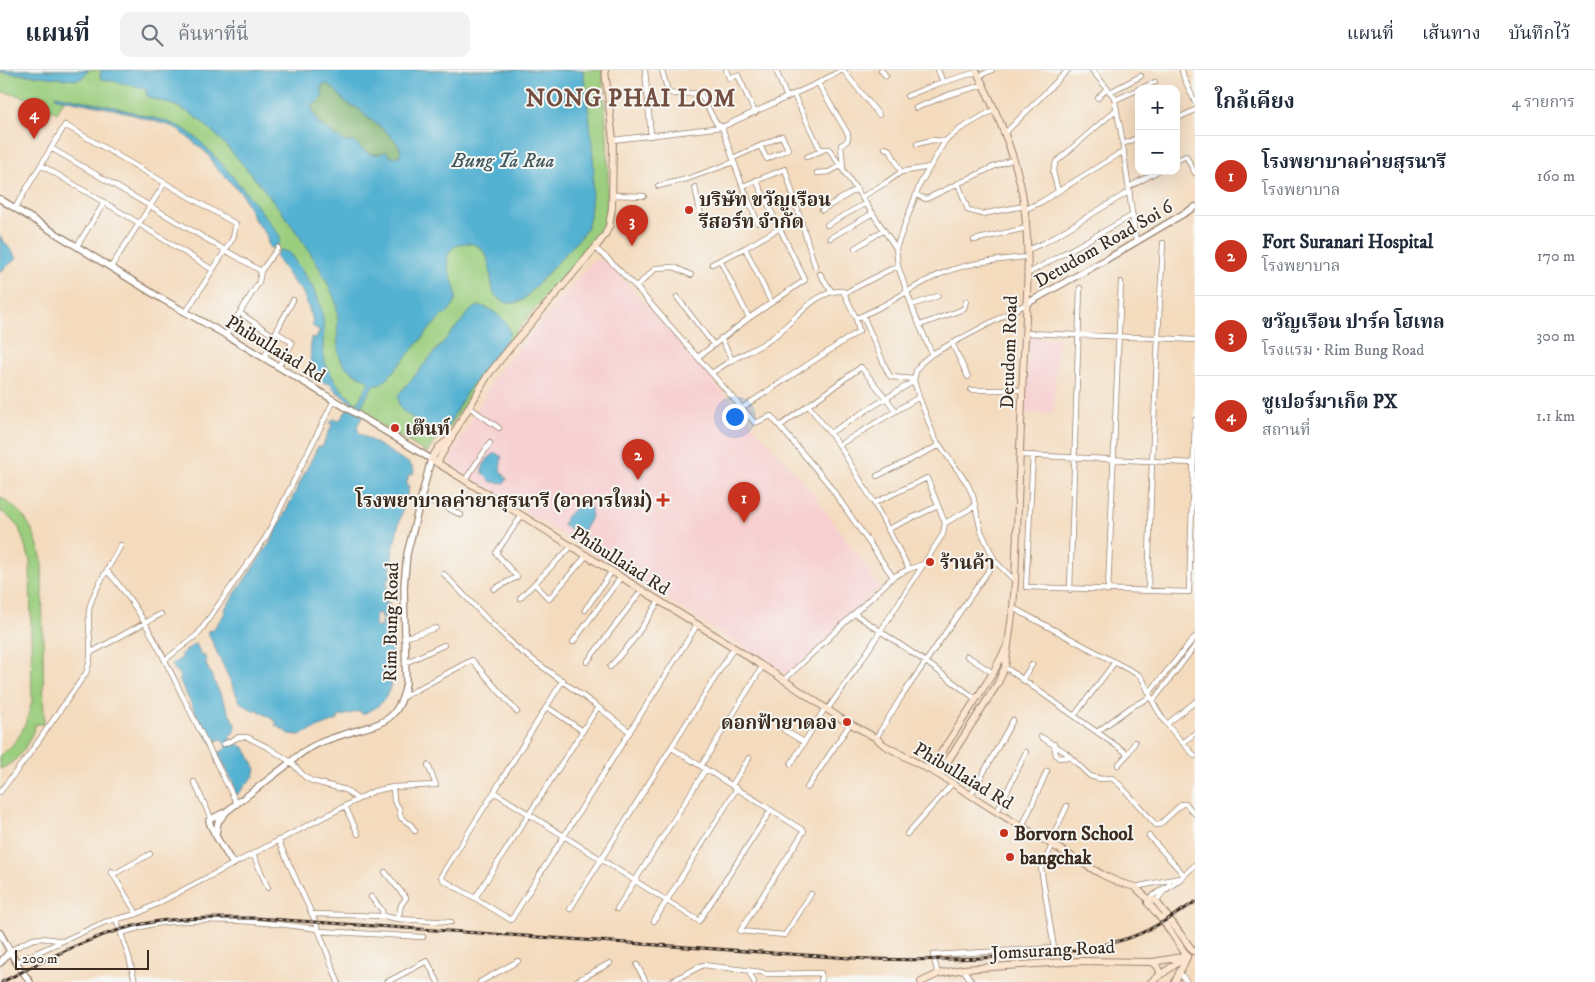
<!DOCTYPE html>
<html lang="th">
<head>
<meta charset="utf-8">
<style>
	body { margin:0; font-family:"IM FELL DW Pica","Noto Serif Thai",serif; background:#f2f2f3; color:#1f2937 }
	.controls { position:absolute; right:15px; top:15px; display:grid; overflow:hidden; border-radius:10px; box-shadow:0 5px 20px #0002 }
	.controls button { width:45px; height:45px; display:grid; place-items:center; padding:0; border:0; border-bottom:1px solid #e0e1e3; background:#fff; color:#1f2937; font:25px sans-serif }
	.scale { position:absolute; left:15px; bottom:12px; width:134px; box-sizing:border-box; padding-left:5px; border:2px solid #3b2a1e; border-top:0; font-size:14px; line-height:18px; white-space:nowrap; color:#3b2a1e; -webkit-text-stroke:4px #f6f6f2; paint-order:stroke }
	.you { position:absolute; left:734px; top:346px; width:18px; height:18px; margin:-12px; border:4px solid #fff; border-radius:50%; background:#1a73e8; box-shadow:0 0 0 8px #1a73e833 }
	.badge { display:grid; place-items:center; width:32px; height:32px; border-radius:50%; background:#c8321e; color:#fff; font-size:16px; font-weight:700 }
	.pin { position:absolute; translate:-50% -41px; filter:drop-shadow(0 1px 2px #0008) }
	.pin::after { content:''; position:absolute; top:26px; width:18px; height:15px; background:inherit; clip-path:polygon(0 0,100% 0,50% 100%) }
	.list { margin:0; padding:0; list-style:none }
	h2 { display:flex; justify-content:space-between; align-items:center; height:65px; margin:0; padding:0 20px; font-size:21px }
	h2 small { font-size:16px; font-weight:400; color:#747a83 }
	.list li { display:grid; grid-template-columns:32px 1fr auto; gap:15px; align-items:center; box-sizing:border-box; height:80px; padding:0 20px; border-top:1px solid #e0e1e3 }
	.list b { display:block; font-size:19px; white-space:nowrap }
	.list p { margin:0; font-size:16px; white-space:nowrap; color:#747a83 }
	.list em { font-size:16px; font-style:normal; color:#747a83 }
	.icon { flex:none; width:28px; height:28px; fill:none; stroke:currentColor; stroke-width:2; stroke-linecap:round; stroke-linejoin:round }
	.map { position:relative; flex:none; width:1195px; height:912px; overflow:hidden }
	header { display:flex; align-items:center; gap:30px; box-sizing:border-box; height:70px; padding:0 25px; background:#fff; border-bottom:1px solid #e0e1e3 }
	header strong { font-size:24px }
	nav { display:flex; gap:28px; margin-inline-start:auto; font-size:18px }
	.search { width:350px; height:45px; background:#f2f2f3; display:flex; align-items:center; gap:12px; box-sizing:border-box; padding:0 18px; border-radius:10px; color:#747a83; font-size:19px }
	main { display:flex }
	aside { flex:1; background:#fff }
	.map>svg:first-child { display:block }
</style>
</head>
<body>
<header>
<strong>แผนที่</strong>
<div class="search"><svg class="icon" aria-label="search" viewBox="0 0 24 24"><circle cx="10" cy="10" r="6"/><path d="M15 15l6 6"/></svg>ค้นหาที่นี่</div>
<nav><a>แผนที่</a><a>เส้นทาง</a><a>บันทึกไว้</a></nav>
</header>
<main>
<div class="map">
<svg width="1195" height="912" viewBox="0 0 1195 912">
	<rect width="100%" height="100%" fill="#f6f6f2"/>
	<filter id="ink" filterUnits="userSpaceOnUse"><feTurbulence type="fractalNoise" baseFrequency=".02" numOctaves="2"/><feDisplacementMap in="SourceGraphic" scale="10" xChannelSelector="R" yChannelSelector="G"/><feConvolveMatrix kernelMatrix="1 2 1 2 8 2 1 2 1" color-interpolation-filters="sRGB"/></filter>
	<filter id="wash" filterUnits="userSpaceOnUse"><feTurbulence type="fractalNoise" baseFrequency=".0096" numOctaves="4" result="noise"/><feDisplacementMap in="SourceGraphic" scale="20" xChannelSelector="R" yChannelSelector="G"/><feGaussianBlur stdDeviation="1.12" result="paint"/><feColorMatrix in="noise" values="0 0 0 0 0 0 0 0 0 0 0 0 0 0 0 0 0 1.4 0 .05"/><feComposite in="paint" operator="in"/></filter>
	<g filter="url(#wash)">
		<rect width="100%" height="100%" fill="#f4dbbe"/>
		<path fill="#f7cfd0" d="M597,189L611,195L814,425L880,517L788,605L450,395V389L494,307L594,190Z
			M1029,267L1058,268L1053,344L1026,343Z"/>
		<path fill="#9acd7d" stroke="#6a7c4e" d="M0,0H602C605,39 609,76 608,115C607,133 607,151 599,167L535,239L490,294L451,356L439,364L427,383L369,348L366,342L349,329L329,304L323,292L320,242L275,176L279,169L209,82L176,57L133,43L65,28L57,43L32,29L0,21Z
			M0,427C28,445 34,459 42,490L44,654H36C29,672 20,692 0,699V685C21,671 26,654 32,631L30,490L19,458L7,445L0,441Z"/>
		<path fill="#7bb06c" stroke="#5b6d45" d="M327,14C335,17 340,26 346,32C350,36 356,36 360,40C363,42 365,46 368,48C380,57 395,66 401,80L399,86L394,87L381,84L366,83L355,72H344L339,67L334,66L319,54L312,39V36L318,32L322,15Z"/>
		<path fill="#53b1d1" stroke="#476e78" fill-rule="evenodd" d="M0,0H89L82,8L75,10L0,2Z
			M101,0H583L590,52L594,98L590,147L587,158L579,169L523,230C512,236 502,233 494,224C488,205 494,176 468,173C461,173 455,175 451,180C440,195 458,213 456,229C455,235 450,240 445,245L443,244L386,310L379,315H373L361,337L364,344L357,356L359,363L410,394L414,400L413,405L409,404L406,416L409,417C401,447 391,476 390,508H387V531H384L385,548L381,549L380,543L375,544V557H381V551H386V533H390L388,537V565L391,568C391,600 400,632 362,644L360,641L338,647V650L299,665L290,664L275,655L277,652L256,639L254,641L240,632L208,563L209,560L212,561L225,543L224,540L271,471L318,376L322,377L332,355L330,353L332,350L335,349L339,351L352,333L338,323L330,314L321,312L314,307L310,296L311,267L316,269L320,260L313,257L312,247L303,223L299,217L294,213L277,189L275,186L280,180L289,182C301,200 318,221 322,242C325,255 323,267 323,280C323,299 343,323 357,334L369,312C362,307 353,303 346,297C330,282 343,248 334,227C314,181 277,134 244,96C226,76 209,54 186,41C173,34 159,31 146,26L147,20L140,17L102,9L100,7ZM327,14C336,18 340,29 349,34C352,36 357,37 360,40C363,42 365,46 368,48C380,57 395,66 401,80L399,86L394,87L389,86L388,83C381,81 387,82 380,84C369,87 363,80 355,72H344L339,67L334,66L332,62L319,54L312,39V36L322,28L323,23L321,19L322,15Z
			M56,25L114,37L165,51L183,58L199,70L222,94L255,133L280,166V172L274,179L269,177L266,164L254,149L242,124L215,97L208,84L179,60L171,56L117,40L58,28L55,27Z
			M0,166L17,188L0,202Z
			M479,236C491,237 511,252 510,265L466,323L448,356C445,358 441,360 437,360C430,359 407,345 402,340C399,336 398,330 398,325L464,248L472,239Z
			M496,383L502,387L500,400L507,409L504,413L491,412L482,403C481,396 489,386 496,383Z
			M584,433L589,434C595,445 588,454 581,463L563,456C565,444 575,438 584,433Z
			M194,574H196L202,586L204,585L207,591L205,592L236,657L234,662L229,666L234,674H238L245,678L256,699L254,706L237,725L233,719L235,717L218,683L227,678L222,669L212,672L210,671L179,610L181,608L171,594L182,588L180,585Z"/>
	</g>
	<g filter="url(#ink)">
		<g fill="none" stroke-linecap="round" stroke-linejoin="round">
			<g stroke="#98826e" stroke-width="6">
				<path id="minor" d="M645,0L651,66
					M662,0L668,22L674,24L700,23L716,53L722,57L741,112L758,153
					M726,0L729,8L738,5L755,43
					M776,0L787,28
					M843,0L879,45
					M881,0L886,6
					M938,0L943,12
					M1092,0L1114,27L1121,62L1136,172
					M1182,0L1184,8L1195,32
					M979,6L992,0
					M818,13L848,64C849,70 847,72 841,75L843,98
					M1140,19L1155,12
					M1110,22L1141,6
					M794,25L820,79H829L896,178
					M907,26L937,14L977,2
					M1098,28L1107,18
					M1115,30L1139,19
					M916,38L948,25L983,15
					M1176,49L1195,40
					M1005,63L1068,0
					M613,70L722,57L818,13L842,0
					M917,74L932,70L945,71
					M1123,74L1139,67
					M51,78L261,201
					M885,78L890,80L901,102
					M807,87L823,80
					M733,88L782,66L788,79L767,89L760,76
					M1176,91L1186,86L1195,103
					M41,95L139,153
					M817,103L829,102L840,96
					M958,113L968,140L982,144L1024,136
					M658,116L687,109L734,92
					M743,116L785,99L815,196
					M695,117L703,155
					M1129,117L1158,101
					M1058,121L1053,102L1056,92L1117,39
					M612,125L644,126
					M916,125L926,129L993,97L1014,89
					M862,127L887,112L901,102L930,97
					M15,138L65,55L236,154L233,168L186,242
					M822,140L857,119
					M1024,140L1041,132L1117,85L1124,82
					M139,154L213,200
					M827,155L866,133
					M830,168L873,143
					M974,170L1026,158
					M1163,173L1158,268L1195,270
					M77,176L104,133
					M595,178L609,190L636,217L755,353L771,346L827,412L893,507
					M745,178L771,232
					M855,178L884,160
					M1027,180L1044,173L1130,121
					M720,190L749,248
					M712,194L745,178L780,158
					M111,197L165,113
					M820,204L832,222
					M1027,204L1133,145
					M636,217L656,198L674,197L691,205
					M845,223L887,201L898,196
					M677,227L713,274
					M912,235L938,226
					M240,243L274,266L264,288
					M863,246L889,305L891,307L914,309
					M856,248C882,239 907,220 932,208C961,193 995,190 1027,187
					M920,255L961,240L964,238L966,231
					M276,262L290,271L292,273L278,297
					M276,262L293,230
					M1025,263L1158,268L1152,391L1148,521
					M226,265L259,212L261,201L278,178
					M721,268L732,290
					M952,273L968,307
					M932,284L915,245L898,196L896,178L920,114L945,71L960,59L995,39
					M698,287L749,248L805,210L756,110
					M711,303C719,299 726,293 734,289C745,283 757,278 768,271C791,257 813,219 843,221L856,248L859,261L742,338
					M971,320H1022
					M808,335L839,375L874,433L909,499
					M469,337L499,358
					M780,356L861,297L896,341
					M830,363L914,311
					M839,375L919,327
					M1020,385L1193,393
					M1033,385L1026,517L1189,522L1195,350
					M877,406L940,375
					M465,410L490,373
					M420,429L446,437L461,445
					M874,433L927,408L945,453
					M888,459L938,436
					M107,501C140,536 161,582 182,625C200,661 219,698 237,734
					M444,504L488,550L518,579L598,637
					M1015,511L995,491L981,461L973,426L967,413L935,369L919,327L914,311L916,301L921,293L932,284L1026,234
					M535,514L549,529L587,485
					M494,519L517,507L496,483L522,445
					M1070,520L1080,218
					M1108,521L1121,212
					M520,528L572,476
					M1013,538L1139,605L1143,610L1149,623
					M585,540L612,501
					M855,544L926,592L976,629
					M1195,567L1149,623C1159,648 1177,667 1195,686
					M404,568L436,558
					M573,572L621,507
					M90,583L161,544
					M967,586L993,603
					M165,590L198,564L266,467L334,330
					M587,592L642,520
					M405,593L444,575
					M610,597L634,569L659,531
					M1005,597L1128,684
					M563,610L494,722L699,851L771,740L804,761L740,861L785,865L811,824
					M784,610L893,507L909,499L924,494
					M1022,610L1032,595
					M403,627L472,590L517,642
					M1153,631L1195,576
					M547,637L583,661
					M827,640L860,593L943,464L945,453L975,436
					M1074,646L1115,592
					M1167,654L1195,632
					M784,660L804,672
					M630,662L598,637L475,828L511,850L697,555
					M1097,662L1131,637L1151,627
					M1041,667L1065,682L1090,706L1101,709L1112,708L1121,716L1156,755H1159L1182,734H1186L1195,744
					M876,668L902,626L995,491
					M1183,673L1195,663
					M224,674L239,667H247L269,678L291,692L304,706L312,711L346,720L357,729
					M1054,674L1056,685L1059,688L1069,687
					M672,678L771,740
					M791,694L825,638
					M1118,695L1128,684L1135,672
					M701,696L762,597
					M194,712L211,748
					M732,715L749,688
					M393,717L394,731L399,738L401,748L411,755L415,761
					M807,718L850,654
					M0,722L28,686L86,603C95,582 87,563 89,541C90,525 113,491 121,475
					M971,725L1013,650
					M345,736L358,764
					M997,742L1026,682
					M1022,757L1047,701
					M907,764L953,713
					M1149,766L1184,805
					M278,770L316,853L338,912
					M1049,774L1067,736
					M253,784L268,818
					M111,801L137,844
					M114,804L150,784
					M1135,817L1179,808
					M475,828L443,810L441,806L494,722
					M1148,829L1170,814
					M1156,831L1164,821L1178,811L1195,795
					M570,839L733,579
					M617,839L706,699
					M312,844L383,846L382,840L371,827
					M383,846L398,849L401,835L406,828L385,802
					M116,849L129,887L135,912
					M398,849L451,852
					M654,851L737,718
					M319,861L423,867
					M121,863C132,860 143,856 154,854C207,846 265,852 318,859
					M10,881C32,868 36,865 62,871
					M16,892L105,852L137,844L374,721L393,717L436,715L428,695
					M637,895L646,912
					M963,899L972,912
					M749,901L754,912
					M1179,902L1187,912
					M938,904L933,885L1054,878L1041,798L1052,776
					M387,912L427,891L438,912
					M480,912L518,891
					M575,912L610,893
					M670,912L703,895L761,902L766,904L821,903V912"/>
			</g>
			<g stroke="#98826e" stroke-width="8">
				<path id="tertiary" d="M0,129L162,229L226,265L431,389L407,484L404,516L406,613C404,625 401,636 392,645C384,653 372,656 361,659C336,667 309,673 291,692L227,741L218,752L216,764
					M1026,234L1107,189L1195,137
					M223,743L209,750C209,758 228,785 233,794
					M0,863L16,892L30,912
					M0,893L10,881"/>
			</g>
			<g stroke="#98826e" stroke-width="8">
				<path id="secondary" d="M605,0L613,70L612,138L609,156L605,165L595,178L509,279L488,305L451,368L439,377L431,389L719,568L784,610L840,648L876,668L884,675L939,705L997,742L1101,804L1118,812L1135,817L1148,829L1156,831L1193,881
					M437,393L449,371
					M930,700L993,603L1006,578
					M939,705L998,613L1005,597L1013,538L1015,511C1018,441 1020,372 1023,302C1026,244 1033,169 1020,113C1011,73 994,37 976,0
					M1148,829V833L1164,852L1187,886
					M1153,892L1158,897L1161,905
					M921,912L938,904L963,899L1080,891L1153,892L1187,886
					M1151,912L1184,888
					M1175,912L1187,887"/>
			</g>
			<use href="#minor" stroke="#fff" stroke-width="4.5"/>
			<use href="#tertiary" stroke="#fff" stroke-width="5.5"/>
			<use href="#secondary" stroke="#fce5cf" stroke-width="6"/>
			<g stroke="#3b2a1e" stroke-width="3">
				<path id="rail" d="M2,912C52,886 103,859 159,851C190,847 223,848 255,848L850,888C901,891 947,890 998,887C1042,885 1086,882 1129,868C1152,860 1174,846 1195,832"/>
			</g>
			<use href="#rail" stroke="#f6f6f2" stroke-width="1" stroke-dasharray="4" stroke-linecap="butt"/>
		</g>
	</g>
	<g fill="#c8321e" stroke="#f6f6f2" stroke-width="2">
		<circle cx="689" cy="140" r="5"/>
		<circle cx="395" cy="358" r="5"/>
		<path d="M660.5 422.5h5v5h5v5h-5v5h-5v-5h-5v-5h5z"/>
		<circle cx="930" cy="492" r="5"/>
		<circle cx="847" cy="652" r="5"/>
		<circle cx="1004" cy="763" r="5"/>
		<circle cx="1010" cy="787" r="5"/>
	</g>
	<g text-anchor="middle" stroke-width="4" stroke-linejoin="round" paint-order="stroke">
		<g font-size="19" font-weight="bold" fill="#3b2a1e" stroke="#f6f6f2" text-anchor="start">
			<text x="699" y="136">บริษัท ขวัญเรือน<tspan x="699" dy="22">รีสอร์ท จำกัด</tspan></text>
			<text x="405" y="365">เต๊นท์</text>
			<text x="652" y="437" text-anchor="end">โรงพยาบาลค่ายาสุรนารี (อาคารใหม่)</text>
			<text x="940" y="499">ร้านค้า</text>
			<text x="837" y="659" text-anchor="end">ดอกฟ้ายาดอง</text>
			<text x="1014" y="770">Borvorn School</text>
			<text x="1020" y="794">bangchak</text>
		</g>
		<g font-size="19" fill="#3b2a1e" stroke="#f6f6f2">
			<text transform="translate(1103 173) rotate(-30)" y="7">Detudom Road Soi 6</text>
			<text transform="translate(276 278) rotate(31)" y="7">Phibullaiad Rd</text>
			<text transform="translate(1008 282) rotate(-88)" y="7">Detudom Road</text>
			<text transform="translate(621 490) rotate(32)" y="7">Phibullaiad Rd</text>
			<text transform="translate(390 552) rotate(-89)" y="7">Rim Bung Road</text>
			<text transform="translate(964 705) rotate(31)" y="7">Phibullaiad Rd</text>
			<text transform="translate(1053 879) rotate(-3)" y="7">Jomsurang Road</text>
		</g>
		<g font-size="20" font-style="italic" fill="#43595d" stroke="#f6f6f2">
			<text x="503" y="97">Bung Ta Rua</text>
		</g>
		<g font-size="24" font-weight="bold" letter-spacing="1" fill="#744e41" stroke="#f6f6f2">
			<text x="631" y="36">NONG PHAI LOM</text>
		</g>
	</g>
</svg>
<div class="controls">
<button>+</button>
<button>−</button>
</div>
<div class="scale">200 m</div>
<div class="you"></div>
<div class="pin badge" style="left:744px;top:453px">1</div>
<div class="pin badge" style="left:638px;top:410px">2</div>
<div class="pin badge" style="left:632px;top:176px">3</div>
<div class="pin badge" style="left:34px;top:69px">4</div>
</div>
<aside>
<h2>ใกล้เคียง<small>4 รายการ</small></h2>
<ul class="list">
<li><span class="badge">1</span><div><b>โรงพยาบาลค่ายสุรนารี</b><p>โรงพยาบาล</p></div><em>160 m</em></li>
<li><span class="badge">2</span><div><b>Fort Suranari Hospital</b><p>โรงพยาบาล</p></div><em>170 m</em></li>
<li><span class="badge">3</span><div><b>ขวัญเรือน ปาร์ค โฮเทล</b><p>โรงแรม · Rim Bung Road</p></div><em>300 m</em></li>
<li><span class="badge">4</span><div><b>ซูเปอร์มาเก็ต PX</b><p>สถานที่</p></div><em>1.1 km</em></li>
</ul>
</aside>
</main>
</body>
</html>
